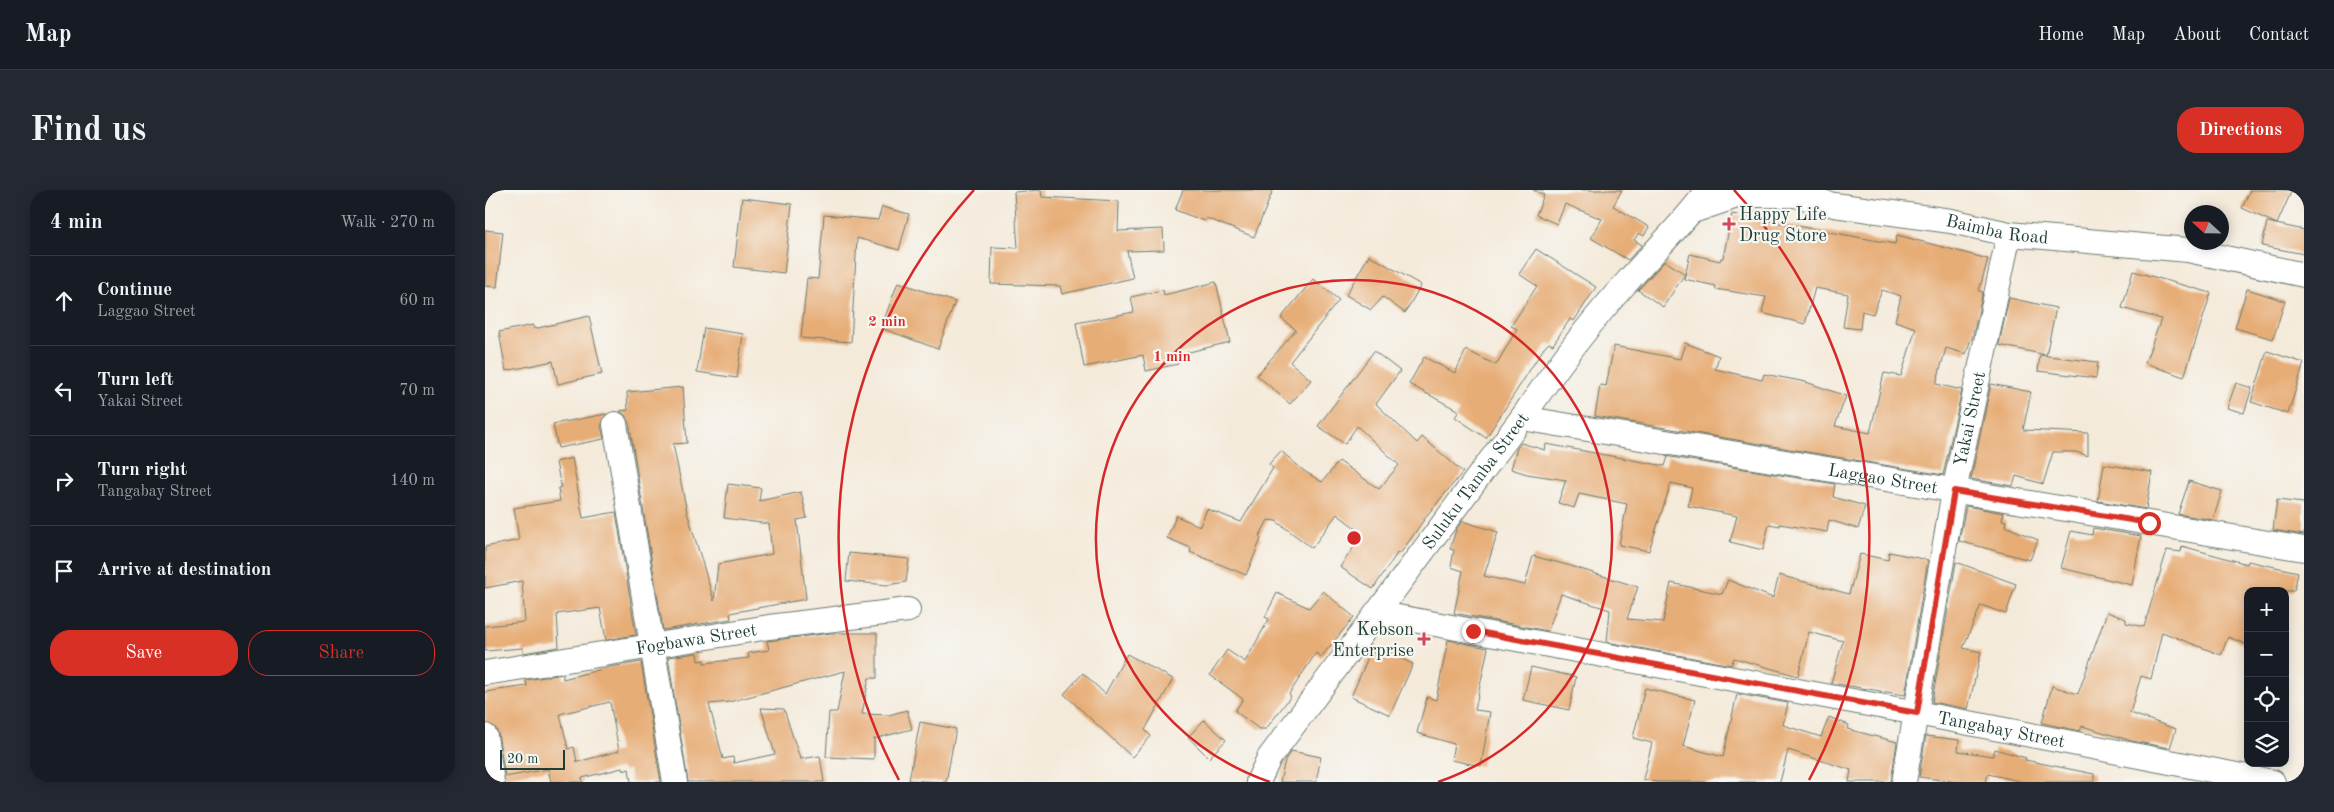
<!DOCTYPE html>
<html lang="en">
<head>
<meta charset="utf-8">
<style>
	body { margin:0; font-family:"Old Standard TT",serif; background:#242831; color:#f1f3f6 }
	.controls { position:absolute; right:15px; bottom:15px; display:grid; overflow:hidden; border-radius:10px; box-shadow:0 2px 12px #0003 }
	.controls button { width:45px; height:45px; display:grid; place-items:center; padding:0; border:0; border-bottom:1px solid #363941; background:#171b24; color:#f1f3f6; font:25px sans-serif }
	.compass { position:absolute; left:1699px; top:15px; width:45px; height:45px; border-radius:50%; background:#171b24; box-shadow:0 2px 12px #0003; rotate:292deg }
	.scale { position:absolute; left:15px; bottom:12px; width:65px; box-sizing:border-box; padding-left:5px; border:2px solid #1f3d34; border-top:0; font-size:14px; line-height:18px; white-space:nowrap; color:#1f3d34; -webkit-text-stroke:4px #f6f6f2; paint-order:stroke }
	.stop { position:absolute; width:15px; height:15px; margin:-11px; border:4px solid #d93025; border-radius:50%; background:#fff }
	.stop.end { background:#d93025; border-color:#fff; box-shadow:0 1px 5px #0008 }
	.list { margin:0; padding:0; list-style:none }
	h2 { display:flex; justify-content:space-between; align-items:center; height:65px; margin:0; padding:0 20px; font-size:21px }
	h2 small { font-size:16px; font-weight:400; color:#9ea1a6 }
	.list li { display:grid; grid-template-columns:32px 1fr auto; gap:15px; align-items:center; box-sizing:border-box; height:90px; padding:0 20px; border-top:1px solid #363941 }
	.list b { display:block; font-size:19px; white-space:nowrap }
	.list p { margin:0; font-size:16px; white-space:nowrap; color:#9ea1a6 }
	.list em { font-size:16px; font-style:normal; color:#9ea1a6 }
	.actions { display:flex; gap:10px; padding:15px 20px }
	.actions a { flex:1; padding:11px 0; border:1px solid #d93025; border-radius:20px; text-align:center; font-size:18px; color:#d93025 }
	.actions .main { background:#d93025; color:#fff }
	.icon { flex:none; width:28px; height:28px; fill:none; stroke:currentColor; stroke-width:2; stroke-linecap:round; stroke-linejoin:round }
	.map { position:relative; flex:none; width:1819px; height:592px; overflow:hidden; border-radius:20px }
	header { display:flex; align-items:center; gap:30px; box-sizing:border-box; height:70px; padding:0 25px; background:#171b24; border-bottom:1px solid #363941 }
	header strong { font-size:24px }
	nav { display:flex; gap:28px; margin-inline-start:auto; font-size:18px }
	.intro { display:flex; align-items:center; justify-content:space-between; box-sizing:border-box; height:120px; padding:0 30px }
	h1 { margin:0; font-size:35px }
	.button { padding:12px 22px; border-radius:20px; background:#d93025; color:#fff; font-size:18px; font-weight:700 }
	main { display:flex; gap:30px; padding:0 30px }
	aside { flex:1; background:#171b24; border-radius:20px; box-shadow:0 2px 12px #0003 }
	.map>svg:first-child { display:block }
</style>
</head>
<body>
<header>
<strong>Map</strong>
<nav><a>Home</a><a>Map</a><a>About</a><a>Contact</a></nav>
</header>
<div class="intro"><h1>Find us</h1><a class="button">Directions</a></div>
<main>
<aside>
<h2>4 min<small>Walk · 270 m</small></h2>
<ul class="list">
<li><svg class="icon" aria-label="ahead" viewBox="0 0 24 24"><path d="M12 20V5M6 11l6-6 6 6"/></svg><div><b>Continue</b><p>Laggao Street</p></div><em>60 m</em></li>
<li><svg class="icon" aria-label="left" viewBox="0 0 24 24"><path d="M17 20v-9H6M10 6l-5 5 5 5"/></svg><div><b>Turn left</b><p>Yakai Street</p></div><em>70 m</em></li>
<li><svg class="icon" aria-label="right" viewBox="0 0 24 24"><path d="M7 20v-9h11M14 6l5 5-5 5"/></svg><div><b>Turn right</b><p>Tangabay Street</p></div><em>140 m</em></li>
<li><svg class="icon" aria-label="arrive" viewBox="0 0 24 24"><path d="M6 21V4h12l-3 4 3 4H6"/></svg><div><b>Arrive at destination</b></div></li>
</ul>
<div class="actions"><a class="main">Save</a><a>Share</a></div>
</aside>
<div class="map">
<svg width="1819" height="592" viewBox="0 0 1819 592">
	<rect width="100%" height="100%" fill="#f6f6f2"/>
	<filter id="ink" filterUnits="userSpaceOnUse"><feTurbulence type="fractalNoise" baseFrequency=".02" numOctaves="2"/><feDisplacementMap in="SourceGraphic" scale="10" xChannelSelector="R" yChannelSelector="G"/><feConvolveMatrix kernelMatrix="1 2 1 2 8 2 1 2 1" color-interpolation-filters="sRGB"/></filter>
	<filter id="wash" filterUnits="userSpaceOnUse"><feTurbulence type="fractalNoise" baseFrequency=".0096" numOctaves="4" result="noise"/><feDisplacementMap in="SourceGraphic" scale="20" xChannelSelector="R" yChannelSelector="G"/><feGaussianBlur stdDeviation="1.12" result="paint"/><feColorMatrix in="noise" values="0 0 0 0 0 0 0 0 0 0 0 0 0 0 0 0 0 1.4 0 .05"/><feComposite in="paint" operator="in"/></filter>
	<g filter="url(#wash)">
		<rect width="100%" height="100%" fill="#f4eada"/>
		<g id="blocks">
			<path fill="#e7ad77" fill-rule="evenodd" d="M556,0L557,7L634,11L633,41L678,39L679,60L642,61L648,88L577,104L575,96L506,94L507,57L533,58L529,2Z
				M698,0H788L769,47L721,28L719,31L690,20Z
				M1048,0H1137L1128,16L1164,37L1159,46L1154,43L1149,50L1157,55L1143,70L1106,48L1117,29L1080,14L1072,34L1051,25L1059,5Z
				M1765,0H1807L1792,34L1757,18Z
				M257,8L307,14L299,83L249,77Z
				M397,17L424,24L414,60L372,48L366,152L316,148L322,88L333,89L339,25L393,30Z
				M1247,24L1410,54L1412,45L1503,69L1494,101L1498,102L1487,149H1486L1481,164L1461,158L1451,194L1477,200L1458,285L1110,226L1115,195L1121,196L1129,156L1195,169L1200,153L1234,166L1230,179L1277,190L1279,184L1321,192L1361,206L1350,236L1385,243L1399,183L1416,186L1431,138L1410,131L1416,106L1397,100L1388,124L1377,121L1375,139L1358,137L1363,104L1330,98L1320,134L1277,123L1281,107L1230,99L1231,96L1199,89L1205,64L1235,71L1236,68H1238Z
				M1782,32L1819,40V64L1777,56Z
				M0,40L18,42L12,97L0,96Z
				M1051,59L1111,97L1089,131L1085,129L1068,155L1064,153L1059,158L1001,248L970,227L974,221L924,194L939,167L970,183L981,160L1011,175L1032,139L1026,136L1052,96L1034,84Z
				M884,65L936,95L920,123L898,107L886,120L861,105Z
				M1180,71L1200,84L1178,117L1153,100Z
				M1648,81L1726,103L1699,187L1660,173L1676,129L1637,118Z
				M828,89L854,110L805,172L826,190L805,214L772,185L811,140L796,128Z
				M413,92L470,112L453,159L396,138Z
				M731,92L745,152L692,165L693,174L661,181L658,165L599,177L591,133L649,122L646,107L678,100L679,105Z
				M1762,99L1800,111L1788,149L1750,138Z
				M1524,108L1571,118L1561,165L1514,155Z
				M104,126L117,184L73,194L68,171L21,181L14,142L48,135L49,139Z
				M219,138L258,144L252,188L212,182Z
				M889,161L915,181L891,214L932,253L937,247L978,282L943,324L915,364L913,362L888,399L855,377L878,344L852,324L827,358L791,331L783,330L774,347L776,349L761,385L705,362L706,358L682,348L691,326L715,336L722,319L756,332L788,278L784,274L796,261L819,281L837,292L854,271L894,299L914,275L872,236L860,254L833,236Z
				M1782,161L1819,173L1803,224L1766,212Z
				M1555,165L1613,172L1611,188L1553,181Z
				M1751,193L1767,198L1759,223L1742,218Z
				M1506,194L1546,202L1538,240L1603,243V266L1591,262H1568L1558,294L1531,286L1528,296L1486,289Z
				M198,197L202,253L188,254L202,322L229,411L233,374L287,364L284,334L239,328L243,294L276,298L274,311L316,302L322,328L312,330L321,409L245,423L246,429L178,440L144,232L140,225L135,221L143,220L142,202Z
				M121,224L116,236L119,249L73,258L68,234Z
				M1036,253L1060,260L1061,254L1180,276L1183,267L1180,266L1350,294L1348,307L1380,316L1373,339L1344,330L1342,342L1295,334V336L1284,334L1278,360L1245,352L1252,326L1203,316L1207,298L1186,293L1164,361L1134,355L1142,314L1094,304L1089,318L1073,313L1081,290L1042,284L1026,279L1032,258Z
				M87,268L98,328L131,322L151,445L121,450L115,418L72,424L74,457L38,463V458L0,461V436L40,432L37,391L0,398V357L34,350L29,318L75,311L73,298L76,297L71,272Z
				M1619,274L1667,282L1661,319L1613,311Z
				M1704,291L1737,301L1728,330L1693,324Z
				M1792,310L1819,313V345L1788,340Z
				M1481,316L1519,323L1517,330L1521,331L1520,336L1553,350L1545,370L1474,351Z
				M977,331L1013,342L999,386L1040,395L1048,366L1086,376L1153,397L1142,429L1178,432L1186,393L1237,404L1243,390L1288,408L1294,385L1364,404L1375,364L1403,370L1404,362L1443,370L1420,505L1346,493L1358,451L1324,442L1313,486L1249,468L1246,475L1122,452L1125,420L1076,404L1063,441L969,423L978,381L966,377L969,360L965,359L971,340Z
				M1608,338L1656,346L1647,395L1576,378L1586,341L1607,345Z
				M1697,356L1762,374L1763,371L1813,382L1809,401H1763V455L1743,447L1736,465L1677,442L1666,489L1656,486L1645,523L1691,539L1685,558L1647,551L1597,536L1595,541L1557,533L1567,496L1593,504L1622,422L1641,429V433L1659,437L1682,360L1696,362Z
				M364,363L424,369L421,392L402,395L361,391Z
				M1471,372L1531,394L1521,424L1496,415L1478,458L1496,462L1483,519L1447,512Z
				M838,401L869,427L836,467L831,463L804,504L806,506L781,539H774L750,521L758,509L725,485L742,460L760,472L784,429L780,427L792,403L824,418Z
				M346,443H392V488H384L377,524L404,525L422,520L427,539L389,549V569L341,567L344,522H352L360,481L244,512L224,514L238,569L248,567L249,573L290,564L276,518L299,519L315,569L335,566L339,592H203L183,467L212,463L213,471L219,470V473L264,468L263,463L284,460L282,451Z
				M963,450L1003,458L990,520L1005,522L996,576L966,570L969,554L932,543L942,507L951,510Z
				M888,456L928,474L905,525L866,507Z
				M642,464L688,489L660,540L666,546L647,567L579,504L598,483L620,504Z
				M156,472L176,592H146L144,579L138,581L137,578L97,588L98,592H66L63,579L20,587L13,543L10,537L0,533V502L42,496L41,490L78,484V489L125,477ZM125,512L134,561L92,572L89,557L83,559L75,524Z
				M1046,477L1091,487L1084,520L1038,510Z
				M1160,498L1210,510L1198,556L1238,567L1252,504L1303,513L1298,535L1336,547L1344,527L1364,535L1362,539L1412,552L1406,592H1364L1366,580L1303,560L1295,592H1171L1158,589L1167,553L1148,548Z
				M719,530L741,550L724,568L703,547Z
				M435,532L471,539L461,592L424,590Z
				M1441,546L1474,550L1473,561L1508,566L1510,559L1541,568L1540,570L1609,584V592H1539L1503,584L1501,592H1472L1434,587Z
				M806,561L836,567L831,592H795L800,570Z"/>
		</g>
	</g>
	<g filter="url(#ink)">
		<use href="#blocks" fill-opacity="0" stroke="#6a7a6e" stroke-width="1"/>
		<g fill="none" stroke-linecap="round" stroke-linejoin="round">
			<g stroke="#6a7a6e" stroke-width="26">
				<g id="street">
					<path id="s1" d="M1208,21L1255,5H1310L1349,15L1466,31L1524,44L1703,60L1819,85"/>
					<path id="s2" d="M1037,228L1819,359"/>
					<path d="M130,234L190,592"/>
					<path id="s3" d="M891,423L1432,523L1788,592"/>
					<path id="s4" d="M0,483L284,437L423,420"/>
					<path d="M0,546L7,592"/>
					<path id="s5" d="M773,592L784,568L1037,228C1069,181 1103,134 1142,92C1169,61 1199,33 1223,0"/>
					<path id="s6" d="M1419,592L1469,301L1524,44"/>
				</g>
			</g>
			<use href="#street" stroke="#fff" stroke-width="24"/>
		</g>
	</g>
	<g fill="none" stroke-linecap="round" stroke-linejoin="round" filter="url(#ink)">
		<path stroke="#d93025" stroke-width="6" d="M988,441L1432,523L1469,301L1664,333"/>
	</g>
	<g fill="none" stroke="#d62828" stroke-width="2.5">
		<path d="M785 592A258 258 0 1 1 953 592"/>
		<path d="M414 590A515 515 0 0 1 489 0M1249 0A515 515 0 0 1 1324 590"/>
	</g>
	<g fill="#d1495b" stroke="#f6f6f2" stroke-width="2">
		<path d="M1241.5 26.5h5v5h5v5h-5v5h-5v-5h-5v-5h5z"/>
		<path d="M936.5 441.5h5v5h5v5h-5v5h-5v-5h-5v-5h5z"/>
	</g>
	<g text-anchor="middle" stroke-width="4.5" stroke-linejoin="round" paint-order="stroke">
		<g font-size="18" fill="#1f3d34" stroke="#f6f6f2" text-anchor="start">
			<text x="1254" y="30">Happy Life<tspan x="1254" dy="21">Drug Store</tspan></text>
			<text x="929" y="445" text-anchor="end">Kebson<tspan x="929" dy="21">Enterprise</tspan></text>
		</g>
		<g font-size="18" fill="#1f3d34" stroke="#f6f6f2">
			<text dy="6" stroke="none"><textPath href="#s1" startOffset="310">Baimba Road</textPath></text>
			<text dy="6" stroke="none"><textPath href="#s6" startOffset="369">Yakai Street</textPath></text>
			<text dy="6" stroke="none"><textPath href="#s2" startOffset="366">Laggao Street</textPath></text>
			<text dy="6" stroke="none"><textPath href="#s5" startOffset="372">Suluku Tamba Street</textPath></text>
			<text dy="6" stroke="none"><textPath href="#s4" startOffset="214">Fogbawa Street</textPath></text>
			<text dy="6" stroke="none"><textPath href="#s3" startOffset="636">Tangabay Street</textPath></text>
		</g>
	</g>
	<circle cx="869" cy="348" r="8" fill="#d62828" stroke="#f6f6f2" stroke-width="2.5"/>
	<g font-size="15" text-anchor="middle" font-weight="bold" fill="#d62828" stroke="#f6f6f2" stroke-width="4.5" stroke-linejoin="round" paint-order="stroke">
		<text x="402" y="136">2 min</text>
		<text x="687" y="171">1 min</text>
	</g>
</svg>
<div class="controls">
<button>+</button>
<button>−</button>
<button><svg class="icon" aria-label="locate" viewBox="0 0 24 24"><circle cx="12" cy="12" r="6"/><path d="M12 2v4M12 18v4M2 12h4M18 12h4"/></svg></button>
<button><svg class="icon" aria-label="layers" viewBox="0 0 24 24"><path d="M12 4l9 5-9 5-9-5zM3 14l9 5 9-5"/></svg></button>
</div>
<svg class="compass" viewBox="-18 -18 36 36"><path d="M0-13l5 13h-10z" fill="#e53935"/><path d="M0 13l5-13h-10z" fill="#9ea1a6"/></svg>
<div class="scale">20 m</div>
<div class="stop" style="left:1664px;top:333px"></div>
<div class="stop end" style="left:988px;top:441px"></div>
</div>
</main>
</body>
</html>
